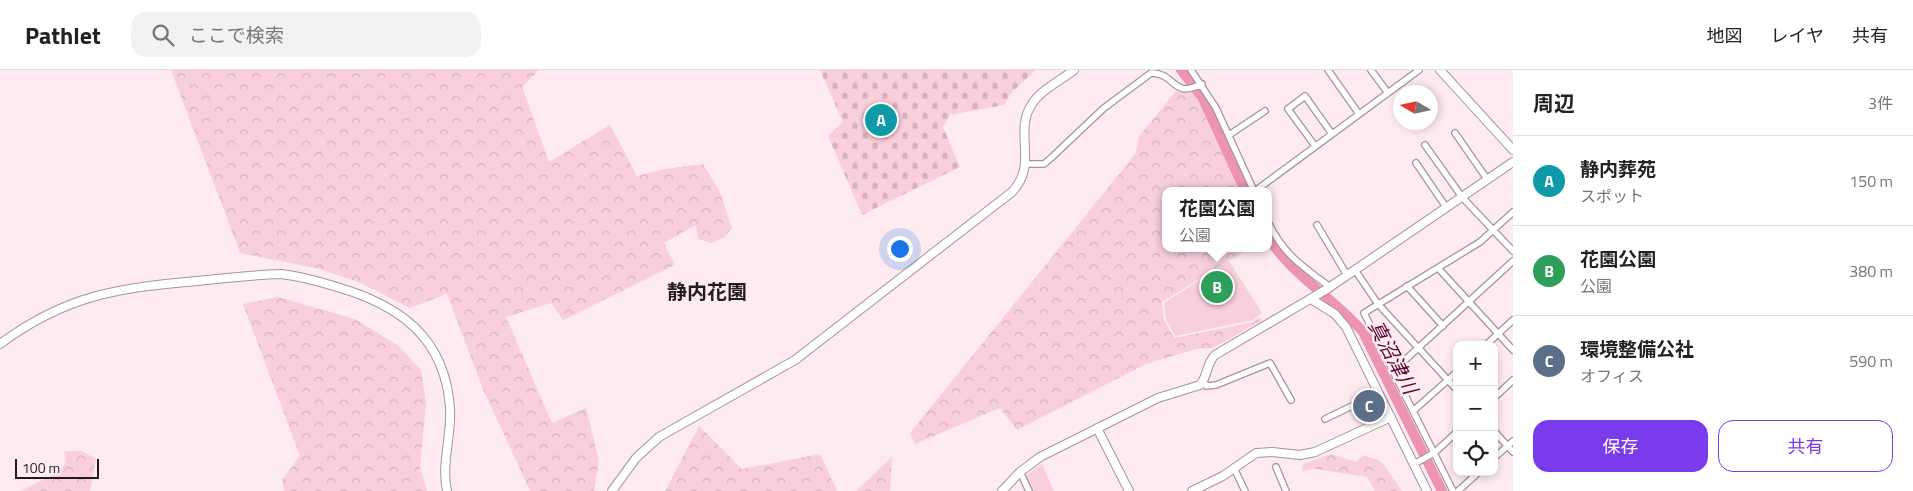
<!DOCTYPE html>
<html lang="ja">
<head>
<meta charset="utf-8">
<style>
	body { margin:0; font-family:"Titillium Web","Noto Sans JP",sans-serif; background:#f2f2f2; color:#222 }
	.controls { position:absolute; right:15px; bottom:15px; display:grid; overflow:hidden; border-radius:10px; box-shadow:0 2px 8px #0003 }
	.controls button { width:45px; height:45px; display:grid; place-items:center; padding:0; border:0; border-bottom:1px solid #e0e0e0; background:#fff; color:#222; font:25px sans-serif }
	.compass { position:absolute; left:1393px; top:15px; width:45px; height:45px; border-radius:50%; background:#fff; box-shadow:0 2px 8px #0003; rotate:279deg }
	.scale { position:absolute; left:15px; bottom:12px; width:84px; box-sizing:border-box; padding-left:5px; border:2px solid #211b1d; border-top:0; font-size:14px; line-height:18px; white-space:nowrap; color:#211b1d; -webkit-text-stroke:4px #feebf0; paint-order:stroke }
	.you { position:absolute; left:899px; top:178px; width:18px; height:18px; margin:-12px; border:4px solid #fff; border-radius:50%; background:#1a73e8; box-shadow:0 0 0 8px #1a73e833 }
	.badge { display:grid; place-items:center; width:32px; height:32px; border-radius:50%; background:#7c3aed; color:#fff; font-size:16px; font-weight:700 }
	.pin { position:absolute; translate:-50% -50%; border:2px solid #fff; box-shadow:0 1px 5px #0006 }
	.popup { position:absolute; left:1162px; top:117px; width:110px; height:65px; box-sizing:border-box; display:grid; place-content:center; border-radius:10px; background:#fff; filter:drop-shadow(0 1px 4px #0005); font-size:16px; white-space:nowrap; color:#767676 }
	.popup b { font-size:19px; color:#222 }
	.popup::after { content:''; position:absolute; left:50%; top:100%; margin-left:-10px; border:10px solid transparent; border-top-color:#fff }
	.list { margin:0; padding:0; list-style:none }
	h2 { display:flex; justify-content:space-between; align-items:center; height:65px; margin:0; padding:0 20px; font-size:21px }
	h2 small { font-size:16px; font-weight:400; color:#767676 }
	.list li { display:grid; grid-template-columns:32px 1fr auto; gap:15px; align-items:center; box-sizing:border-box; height:90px; padding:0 20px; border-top:1px solid #e0e0e0 }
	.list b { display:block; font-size:19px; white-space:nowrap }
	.list p { margin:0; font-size:16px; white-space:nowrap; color:#767676 }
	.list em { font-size:16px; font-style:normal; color:#767676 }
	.actions { display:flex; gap:10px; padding:15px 20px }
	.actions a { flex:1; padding:11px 0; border:1px solid #7c3aed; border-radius:15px; text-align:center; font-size:18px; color:#7c3aed }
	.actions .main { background:#7c3aed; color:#fff }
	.icon { flex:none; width:28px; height:28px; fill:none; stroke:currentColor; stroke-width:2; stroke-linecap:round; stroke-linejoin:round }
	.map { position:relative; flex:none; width:1513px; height:421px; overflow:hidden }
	header { display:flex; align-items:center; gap:30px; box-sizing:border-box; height:70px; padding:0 25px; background:#fff; border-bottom:1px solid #e0e0e0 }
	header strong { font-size:24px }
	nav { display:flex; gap:28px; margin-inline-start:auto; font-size:18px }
	.search { width:350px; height:45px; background:#f2f2f2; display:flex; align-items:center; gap:12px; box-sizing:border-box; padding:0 18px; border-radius:15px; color:#767676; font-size:19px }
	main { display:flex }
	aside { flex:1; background:#fff }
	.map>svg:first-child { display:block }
</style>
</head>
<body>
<header>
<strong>Pathlet</strong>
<div class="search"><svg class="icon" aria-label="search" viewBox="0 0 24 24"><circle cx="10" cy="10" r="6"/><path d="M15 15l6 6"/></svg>ここで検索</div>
<nav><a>地図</a><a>レイヤ</a><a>共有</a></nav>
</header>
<main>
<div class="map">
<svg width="1513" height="421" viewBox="0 0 1513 421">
	<defs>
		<pattern id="forest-crowns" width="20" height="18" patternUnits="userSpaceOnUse" patternTransform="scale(1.25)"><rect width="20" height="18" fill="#f9cfdc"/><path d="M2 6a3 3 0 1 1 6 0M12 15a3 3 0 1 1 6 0" fill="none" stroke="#d5b1bc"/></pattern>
		<pattern id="cemetery-stones" width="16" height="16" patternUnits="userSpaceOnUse" patternTransform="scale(1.25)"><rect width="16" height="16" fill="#f9cfdc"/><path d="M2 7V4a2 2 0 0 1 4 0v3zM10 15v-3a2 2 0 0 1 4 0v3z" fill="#d5b1bc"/></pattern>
	</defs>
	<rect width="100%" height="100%" fill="#feebf0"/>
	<path fill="url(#forest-crowns)" d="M171,0H539L522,17L549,92L610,55L637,106L665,99L703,94L719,120L732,158L725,167L711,173L698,169L696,155L664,173L675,195L563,250L551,233L506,247L552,353L586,338L599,391L594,421H530L483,319L447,224L410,238L361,213L320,199L240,183Z
		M1176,21L1194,22L1239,121H1166V178H1250L1162,232L1164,250L1174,268L1254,252L1259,247L1262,250L1213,278L1196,279L1146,294L1017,360L1000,338L915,374L910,363L1136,83L1139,66Z
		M278,227L355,249L399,276L421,300L426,334L420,397L427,421H284L282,410L300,386L243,234Z
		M699,356L742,399L820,384L837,421H665Z
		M64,381H82L96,389L90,421H21L60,401L66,392Z
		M1331,384L1356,392L1364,385L1378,390L1384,395L1402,421H1375L1367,407L1316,399L1302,401L1303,394Z
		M892,387L890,421H856Z"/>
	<path fill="url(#cemetery-stones)" d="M820,0H1036L1012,22L1004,35L950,45L943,57L960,97L862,145L828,66L843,52Z"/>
	<path fill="#f9cfdc" d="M1229,191L1262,243L1253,250L1175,266L1166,249L1164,233Z
		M1042,394L1054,421H1033L1025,406Z"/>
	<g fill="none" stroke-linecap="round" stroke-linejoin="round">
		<path stroke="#ee94b3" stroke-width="10" d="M1181,0L1202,27L1245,121
			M1268,167C1293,207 1333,227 1363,262L1442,421"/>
		<g stroke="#a69499" stroke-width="8">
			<path id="street" d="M1191,0L1216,38L1254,121
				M1328,0L1359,44
				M1371,0L1388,23
				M1455,63L1487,109
				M1229,65L1265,41
				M1425,75L1462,127L1513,181
				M1315,76L1288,39L1305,26L1332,64
				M1416,93L1446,137
				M1026,94H1044L1051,88L1104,38L1151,3C1178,4 1171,29 1202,14
				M1255,121L1419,0
				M1268,152C1283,184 1303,197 1330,217
				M1317,155L1347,205
				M1438,198L1513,280
				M1355,200L1378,234L1457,320
				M1407,216L1443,256
				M1486,275L1513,250
				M1393,301L1513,191
				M1204,311L1206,316L1216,315L1270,293L1291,330
				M1494,328L1513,310
				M1413,341L1457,302
				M1325,349L1379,323
				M1494,361L1513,382
				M1494,388L1513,371
				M1414,394L1434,383L1457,362
				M1276,397L1286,421
				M1234,398L1245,421
				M1020,402L1029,421
				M1453,421L1364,243L1480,172L1513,142
				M1458,421L1479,402"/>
		</g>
		<g stroke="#a69499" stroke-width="10">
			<path id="secondary" d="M1440,0L1513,80
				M1311,229L1335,244L1346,257L1427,421
				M0,274C66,225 118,218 197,211C225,208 253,205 281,204C300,206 318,211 337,217C399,235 445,267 450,338C452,365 441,393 447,421
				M1097,358L1129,421
				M612,421L636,388L659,367L795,290L1012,122C1039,94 1013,62 1032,34C1041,20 1061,10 1074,0
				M1002,421L1020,402L1040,387L1158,328L1200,315C1208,306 1206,294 1215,285L1327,219L1513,92
				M1192,421L1223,406L1256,383L1272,382L1300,385L1315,382L1391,347"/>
		</g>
		<use href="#street" stroke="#fff" stroke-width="5.5"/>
		<use href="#secondary" stroke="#fff" stroke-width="8"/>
	</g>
	<g text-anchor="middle" stroke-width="5" stroke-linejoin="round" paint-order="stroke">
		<g font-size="20" font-weight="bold" fill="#211b1d" stroke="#feebf0">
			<text x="707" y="229">静内花園</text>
		</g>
		<g font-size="20" font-style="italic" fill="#56052d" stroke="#feebf0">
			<text transform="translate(1393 287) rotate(62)" y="7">真沼津川</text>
		</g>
	</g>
</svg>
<div class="controls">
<button>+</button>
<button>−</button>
<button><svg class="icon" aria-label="locate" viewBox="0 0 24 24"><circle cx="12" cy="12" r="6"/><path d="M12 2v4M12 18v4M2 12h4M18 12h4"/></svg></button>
</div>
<svg class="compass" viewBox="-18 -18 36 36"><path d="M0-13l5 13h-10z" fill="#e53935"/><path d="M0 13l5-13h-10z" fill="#767676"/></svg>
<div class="scale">100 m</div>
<div class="you"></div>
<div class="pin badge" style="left:881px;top:50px;background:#0f9aa8">A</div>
<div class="pin badge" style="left:1217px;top:217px;background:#2e9e5b">B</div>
<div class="popup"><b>花園公園</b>公園</div>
<div class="pin badge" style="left:1369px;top:336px;background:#5c6f8a">C</div>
</div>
<aside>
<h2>周辺<small>3件</small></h2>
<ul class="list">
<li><span class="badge" style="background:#0f9aa8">A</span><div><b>静内葬苑</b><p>スポット</p></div><em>150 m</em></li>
<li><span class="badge" style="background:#2e9e5b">B</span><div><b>花園公園</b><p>公園</p></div><em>380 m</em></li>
<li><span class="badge" style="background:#5c6f8a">C</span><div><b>環境整備公社</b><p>オフィス</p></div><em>590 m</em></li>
</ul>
<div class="actions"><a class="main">保存</a><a>共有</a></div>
</aside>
</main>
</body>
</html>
